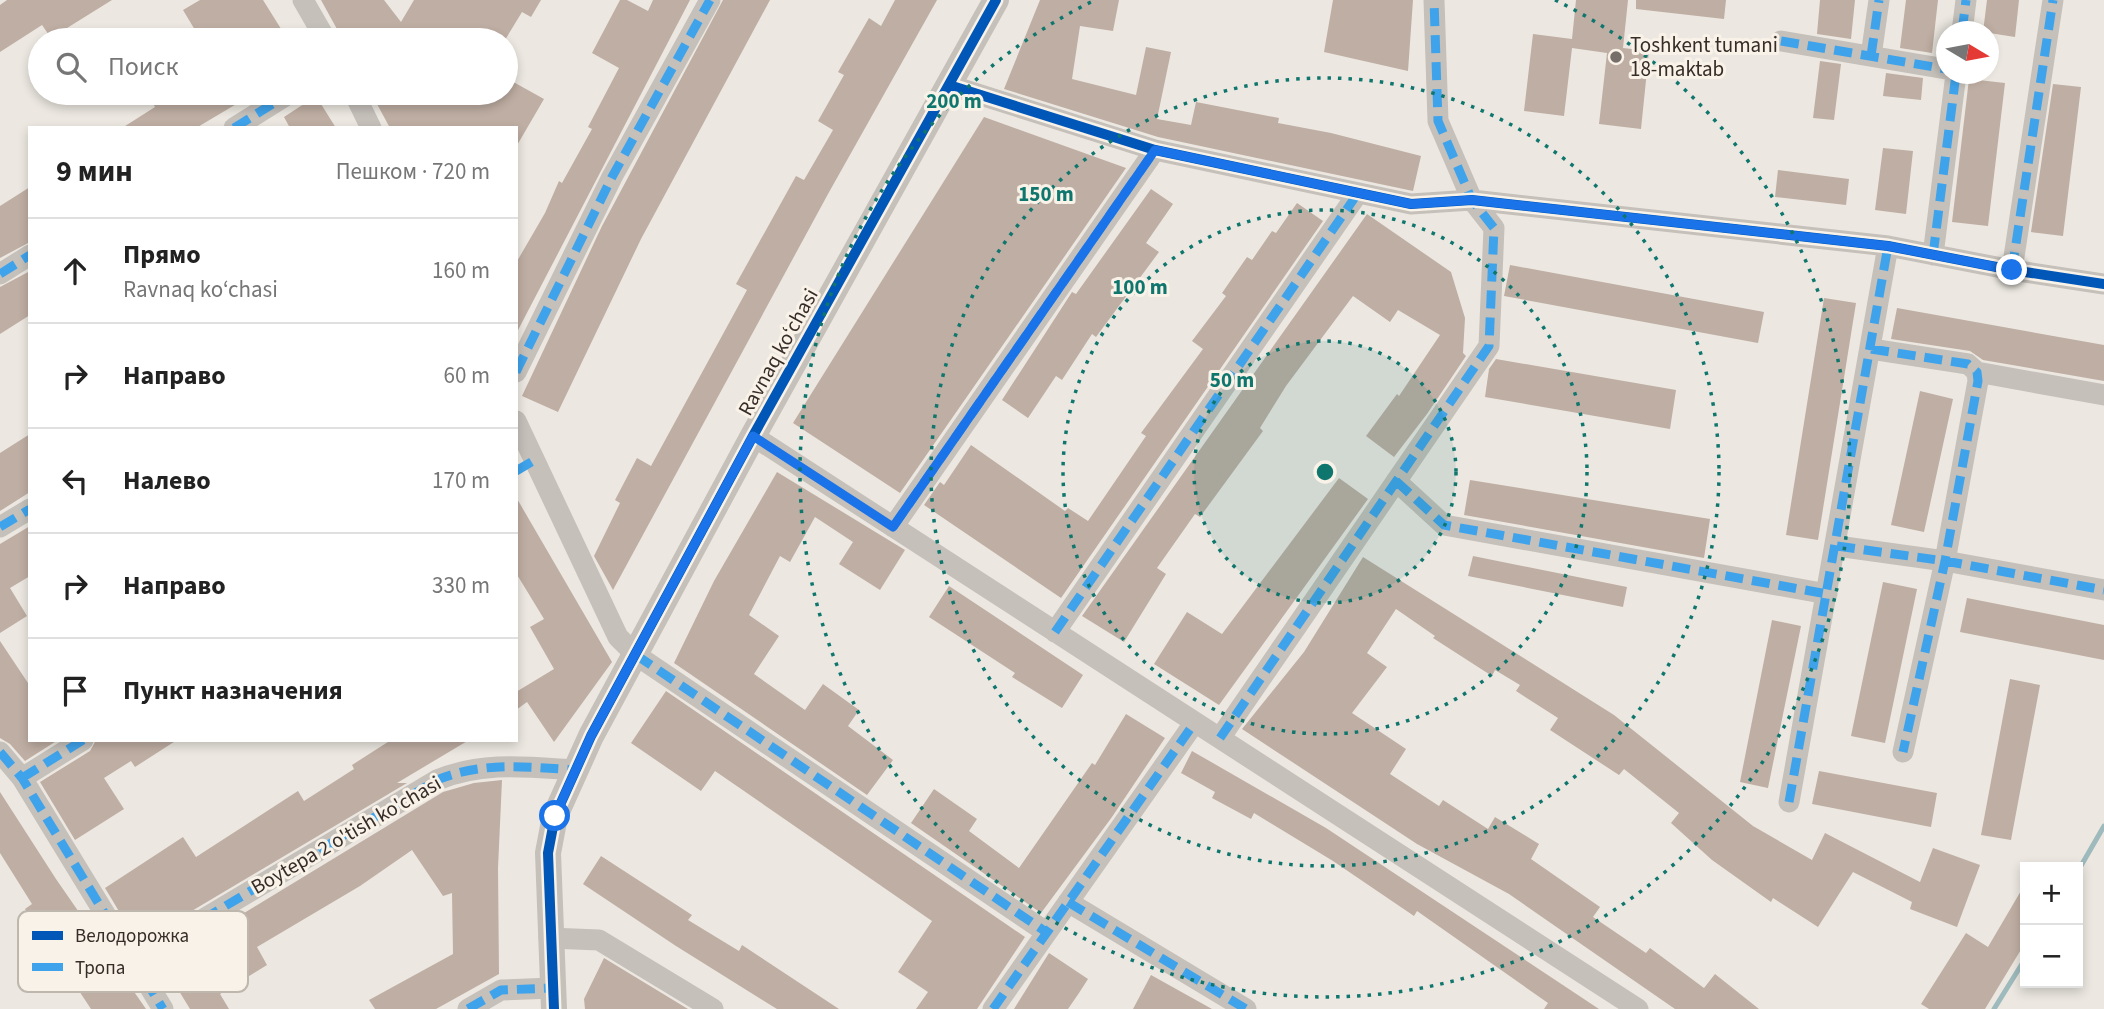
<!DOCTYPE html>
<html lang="ru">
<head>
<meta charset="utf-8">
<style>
	body { margin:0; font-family:"Source Sans 3",sans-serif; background:#f6f6f6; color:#222 }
	.controls { position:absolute; right:21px; bottom:21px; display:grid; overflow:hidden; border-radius:0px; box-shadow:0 4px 10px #0003 }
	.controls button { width:63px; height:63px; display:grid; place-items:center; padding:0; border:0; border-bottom:2px solid #e0e0e0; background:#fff; color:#222; font:35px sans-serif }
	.compass { position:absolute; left:1936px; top:21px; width:63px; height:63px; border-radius:50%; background:#fff; box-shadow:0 4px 10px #0003; rotate:100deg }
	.stop { position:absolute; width:21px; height:21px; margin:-16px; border:5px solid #1a73e8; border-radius:50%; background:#fff }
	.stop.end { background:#1a73e8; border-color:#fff; box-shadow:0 2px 7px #0008 }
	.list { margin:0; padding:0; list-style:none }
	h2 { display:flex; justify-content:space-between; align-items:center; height:91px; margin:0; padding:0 28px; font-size:30px }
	h2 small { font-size:23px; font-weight:400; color:#767676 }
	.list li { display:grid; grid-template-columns:46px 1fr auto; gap:21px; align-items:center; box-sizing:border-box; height:105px; padding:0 28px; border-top:2px solid #e0e0e0 }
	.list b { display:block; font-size:26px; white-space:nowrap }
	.list p { margin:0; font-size:23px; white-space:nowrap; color:#767676 }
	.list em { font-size:23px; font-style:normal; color:#767676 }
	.icon { flex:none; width:38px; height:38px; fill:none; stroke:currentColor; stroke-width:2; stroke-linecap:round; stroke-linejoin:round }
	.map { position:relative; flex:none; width:2104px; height:1009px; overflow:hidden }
	.search { position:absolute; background:#fff; box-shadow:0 4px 10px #0003; left:28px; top:28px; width:490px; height:77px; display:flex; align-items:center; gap:18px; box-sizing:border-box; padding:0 24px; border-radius:38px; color:#767676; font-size:26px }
	.panel { position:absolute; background:#fff; box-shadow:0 4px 10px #0003; left:28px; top:126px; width:490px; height:616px; border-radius:0px }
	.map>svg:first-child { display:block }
</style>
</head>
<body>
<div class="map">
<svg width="2104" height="1009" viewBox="0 0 2104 1009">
	<rect width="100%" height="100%" fill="#ece8e1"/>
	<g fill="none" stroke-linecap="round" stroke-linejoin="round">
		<path stroke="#9ebabd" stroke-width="5" d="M2078,871L2104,826
			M1994,1009L2025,959"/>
	</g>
	<path fill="#bfaea3" d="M7,0H112L51,38L42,25L0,52V5Z
		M200,0H263L288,40H201L183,10Z
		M321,0H384L401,22L414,0H541L531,17L522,12L505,40H343Z
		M620,0H627L648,11L653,0H690L516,334V263L545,213L559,181L562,183L592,129L588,127L619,68L592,53Z
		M723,0H770L641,239L558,412L522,396L602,226Z
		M895,0H937L828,194L613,590L594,556L620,503L615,500L637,458L651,466L747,290L736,284L796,176L804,180L833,130L818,121L844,75L838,72L869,18L881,26Z
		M1040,0H1119L1113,31L1080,26L1072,79L1136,95L1146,47L1171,52L1157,119L1191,125L1196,102L1279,118L1278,123L1331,133L1421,156L1413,191L1158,137L1004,89Z
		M1333,0H1413L1408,71L1324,52Z
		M1576,0H1628L1623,48L1649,51L1641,129L1599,124L1607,53L1572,48L1564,116L1524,111L1533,34L1572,39Z
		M1636,0H1726L1724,19L1636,9Z
		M1820,0H1855L1851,39L1817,34Z
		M1906,0H1938L1932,53L1900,48Z
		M1987,0H2019L2015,37L1983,32Z
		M1820,61L1841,64L1834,120L1813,118Z
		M1886,73L1923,78L1921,100L1883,96Z
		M506,78L544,99L516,147V128H390L371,93H506Z
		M1969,79L2005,83L1988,226L1952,222Z
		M2053,84L2081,87L2063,236L2031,232Z
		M163,93H255L196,128H122L155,107L151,100Z
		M316,96L336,128H290L284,117Z
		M984,117L1126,168L900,493L793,423Z
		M1883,148L1913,151L1906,214L1875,210Z
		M1778,170L1849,179L1846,205L1775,197Z
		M30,187V242L0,258V206Z
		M1151,189L1173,204L1146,243L1159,252L1096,337L1092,334L1062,380L1056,376L1028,418L1002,400L1072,292L1076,294Z
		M1297,203L1323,221L1061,598L924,505L940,482L944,485L971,445L1065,511L1068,508L1088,521L1146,436L1141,433L1203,349L1192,341L1226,296L1222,293L1247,257L1252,260L1272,231L1276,233Z
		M1367,214L1451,272L1465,318L1463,353L1466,356L1427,414L1394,457L1366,436L1397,394L1399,396L1440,335L1398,310L1390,322L1353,296L1286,386L1260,428L1263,431L1200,517L1195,514L1157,568L1166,574L1124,642L1082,616Z
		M1510,265L1764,312L1758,343L1504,296Z
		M30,271V315L0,334V287Z
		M1824,298L1856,303L1818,540L1786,535Z
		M1897,308L2104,345V381L1983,360L1970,351L1891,339Z
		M1496,359L1676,390L1670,429L1485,397L1489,369Z
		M1920,391L1953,399L1924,532L1891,525Z
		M30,434V492L0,511V453Z
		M777,472L905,550L880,590L839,564L853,542L815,517L790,562L780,556L749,615L779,636L754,674L805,710L823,684L859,710L848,726L893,760L867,795L674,663L714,581Z
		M1339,478L1368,499L1219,705L1154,664L1187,612L1222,634Z
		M1470,480L1710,519L1704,558L1464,515Z
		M516,497L612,662L554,742L527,702L516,710V692L554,669L530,627L544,619L516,573Z
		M30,526V576L10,588L27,616L0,633V544Z
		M1473,556L1627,587L1623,607L1468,576Z
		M1363,557L1614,715L1753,826L1812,860L1825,833L1920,882L1933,848L1980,865L1957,927L1910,909L1912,902L1853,872L1818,927L1773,898L1771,902L1712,860L1671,823L1679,813L1624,769L1619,775L1550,730L1558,718L1516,691L1520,685L1495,670L1492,676L1433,638L1435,636L1396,609L1367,653L1387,667L1352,713L1406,749L1390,774L1439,806L1443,800L1488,829L1495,817L1539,844L1531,859L1600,907L1593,917L1646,953L1650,948L1704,988L1715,974L1759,1009H1675L1509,894L1417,844L1242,729L1304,652Z
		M1883,582L1917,589L1885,743L1851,736Z
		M949,586L1083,675L1062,708L1012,677L1015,673L929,617Z
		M1967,598L2104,625V660L1960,632Z
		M1772,620L1801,626L1768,788L1740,782Z
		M0,641L30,686V740H58L25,761L10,744L0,738Z
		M2010,679L2040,685L2011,840L1981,835Z
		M666,691L1025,937L977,1009H916L928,992L898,972L932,921L715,771L701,791L631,743Z
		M1126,714L1165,738L1112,817L1041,913L911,823L934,789L977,819L969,831L1019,868L1092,763L1095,765Z
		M96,740H177L135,767L131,761L104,778L124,809L75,840L40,782L90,751Z
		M391,740H469L397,783H407L138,943L105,888L183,837L196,857L298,791L304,801L354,769L352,765Z
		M1192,751L1326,828L1599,1009H1544L1548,1003L1417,911L1414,916L1333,861L1254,813L1251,819L1212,798L1215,792L1181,773Z
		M1819,771L1937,793L1931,827L1812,804Z
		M502,780L498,868L499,974L436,1009H375L369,1000L453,954L452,893L443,896L412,850L360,886L257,947L267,965L220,994L229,1009H190L162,963L443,792L474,783Z
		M0,792L56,879L146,1009H91L25,909L32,904L0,853Z
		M601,856L692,915L688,920L739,951L742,945L839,1009H777L676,946L583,884Z
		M2025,884V943L1985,1009H1929L1921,1004L1966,933L1988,947Z
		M1049,953L1088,979L1079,993L1068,1009H1014Z
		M604,958L688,1009H585L584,999Z
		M1151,975L1212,1009H1133Z"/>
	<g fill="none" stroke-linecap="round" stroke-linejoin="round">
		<path stroke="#c5c0ba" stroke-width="21" d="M303,0L326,40
			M1962,32L1966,0
			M1781,41L1946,69
			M1871,56L1879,0
			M949,85L1155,150L1411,204L1472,200L1888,246L2012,270L2104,284
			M354,93L371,128
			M234,128L290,93
			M1933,255L1956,74
			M2012,270L2053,0
			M0,274L30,255
			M1871,349L1968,364L1977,372L1978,381L1945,561L1903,752
			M516,372L612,177L710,0
			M1977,372L2104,395
			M516,421L618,637L636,655L1046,932
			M753,436L1638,1009
			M1396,481L1444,525L1827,594
			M0,527L30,509
			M893,527L1155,150
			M1837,546L1945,561L2104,590
			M1055,632L1358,193
			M1220,738L1489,346L1494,228L1472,200L1438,121L1434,0
			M0,752L22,778L163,1009
			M22,778L83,740
			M1789,802L1888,246
			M1068,902L1246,1009
			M549,938L599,940L713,1009
			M133,961L437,780C483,761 527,767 576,770
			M468,1009L501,990L552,988
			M993,1009L1195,722"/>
		<path stroke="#c5c0ba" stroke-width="26" d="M554,1009L548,853L555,816L591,736L753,436L996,0"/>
		<path stroke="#3fa3eb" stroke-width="9" stroke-dasharray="18 9" stroke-linecap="butt" d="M1962,32L1966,0
			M1781,41L1946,69
			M1871,56L1879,0
			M234,128L290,93
			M1933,255L1956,74
			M2012,270L2053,0
			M0,274L30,255
			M1871,349L1968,364L1977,372L1978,381L1945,561L1903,752
			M516,372L612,177L710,0
			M516,471L533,461
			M1396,481L1444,525L1827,594
			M0,527L30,509
			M893,527L1155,150
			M1837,546L1945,561L2104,590
			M1055,632L1358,193
			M636,655L1046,932
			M1220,738L1489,346L1494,228L1472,200L1438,121L1434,0
			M0,752L22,778L163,1009
			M22,778L83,740
			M1789,802L1888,246
			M1068,902L1246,1009
			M133,961L437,780C483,761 527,767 576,770
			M468,1009L501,990L552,988
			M993,1009L1195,722"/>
		<g stroke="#f9f2e8" stroke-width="15">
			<path id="cycleway" d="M949,85L1155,150L1411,204L1472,200L1888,246L2012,270L2104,284
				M554,1009L548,853L555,816L591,736L753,436L996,0"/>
		</g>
		<use href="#cycleway" stroke="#0057b8" stroke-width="10"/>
	</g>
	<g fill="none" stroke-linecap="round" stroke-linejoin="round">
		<path stroke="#1a73e8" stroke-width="9" d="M555,816L591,736L753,436L893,527L1155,150L1411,204L1472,200L1888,246L2012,270"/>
	</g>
	<circle cx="1325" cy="472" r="131" fill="#0f766e" fill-opacity=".12"/>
	<g fill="none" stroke="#0f766e" stroke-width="3.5" stroke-dasharray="3.5 7">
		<circle cx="1325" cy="472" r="131"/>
		<circle cx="1325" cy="472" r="262"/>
		<circle cx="1325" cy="472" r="394"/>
		<path d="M1555 0A525 525 0 1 1 1095 0"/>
	</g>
	<circle fill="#766e69" stroke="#f9f2e8" stroke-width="2.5" cx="1616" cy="57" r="7"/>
	<g text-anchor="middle" stroke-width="6" stroke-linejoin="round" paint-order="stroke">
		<g font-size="21" fill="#362d28" stroke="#f9f2e8" text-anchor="start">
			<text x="1630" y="52">Toshkent tumani<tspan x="1630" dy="24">18-maktab</tspan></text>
		</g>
		<g font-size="21" fill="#362d28" stroke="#f9f2e8">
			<text transform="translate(778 352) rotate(-61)" y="7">Ravnaq ko‘chasi</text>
			<text transform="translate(346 835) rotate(-30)" y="7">Boytepa 2 o'tish ko'chasi</text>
		</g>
	</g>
	<rect x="18" y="911" width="230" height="81" rx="10" fill="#f9f2e8" stroke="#beb7ae" stroke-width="2"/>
	<rect x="32" y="931" width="31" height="9" fill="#0057b8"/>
	<rect x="32" y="963" width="31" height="8" fill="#3fa3eb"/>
	<g font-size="19" fill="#362d28">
		<text x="75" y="942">Велодорожка</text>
		<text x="75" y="974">Тропа</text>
	</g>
	<circle cx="1325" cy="472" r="10" fill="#0f766e" stroke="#f9f2e8" stroke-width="3.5"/>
	<g font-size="21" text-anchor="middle" font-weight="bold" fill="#0f766e" stroke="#f9f2e8" stroke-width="6" stroke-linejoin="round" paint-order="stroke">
		<text x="954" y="108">200 m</text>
		<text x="1046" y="201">150 m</text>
		<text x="1140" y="294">100 m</text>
		<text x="1232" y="387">50 m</text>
	</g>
</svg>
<div class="controls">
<button>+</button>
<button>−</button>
</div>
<svg class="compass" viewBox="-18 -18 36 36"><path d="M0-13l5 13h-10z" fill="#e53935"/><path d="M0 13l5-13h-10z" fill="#767676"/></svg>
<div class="stop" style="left:555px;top:816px"></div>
<div class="stop end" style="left:2012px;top:270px"></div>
<div class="search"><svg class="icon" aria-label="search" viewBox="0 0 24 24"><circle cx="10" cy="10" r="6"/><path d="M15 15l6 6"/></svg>Поиск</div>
<section class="panel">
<h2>9 мин<small>Пешком · 720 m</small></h2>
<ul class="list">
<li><svg class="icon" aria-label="ahead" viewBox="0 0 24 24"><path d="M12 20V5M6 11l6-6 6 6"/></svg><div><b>Прямо</b><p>Ravnaq ko‘chasi</p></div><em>160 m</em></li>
<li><svg class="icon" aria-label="right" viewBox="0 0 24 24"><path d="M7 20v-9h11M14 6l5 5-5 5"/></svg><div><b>Направо</b></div><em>60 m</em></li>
<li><svg class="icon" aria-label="left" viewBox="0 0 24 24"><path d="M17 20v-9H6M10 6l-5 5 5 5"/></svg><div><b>Налево</b></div><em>170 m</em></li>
<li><svg class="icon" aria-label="right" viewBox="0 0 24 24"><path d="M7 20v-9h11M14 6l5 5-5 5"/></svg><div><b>Направо</b></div><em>330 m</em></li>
<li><svg class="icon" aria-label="arrive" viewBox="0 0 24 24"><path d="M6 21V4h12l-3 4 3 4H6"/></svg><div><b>Пункт назначения</b></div></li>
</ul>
</section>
</div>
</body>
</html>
